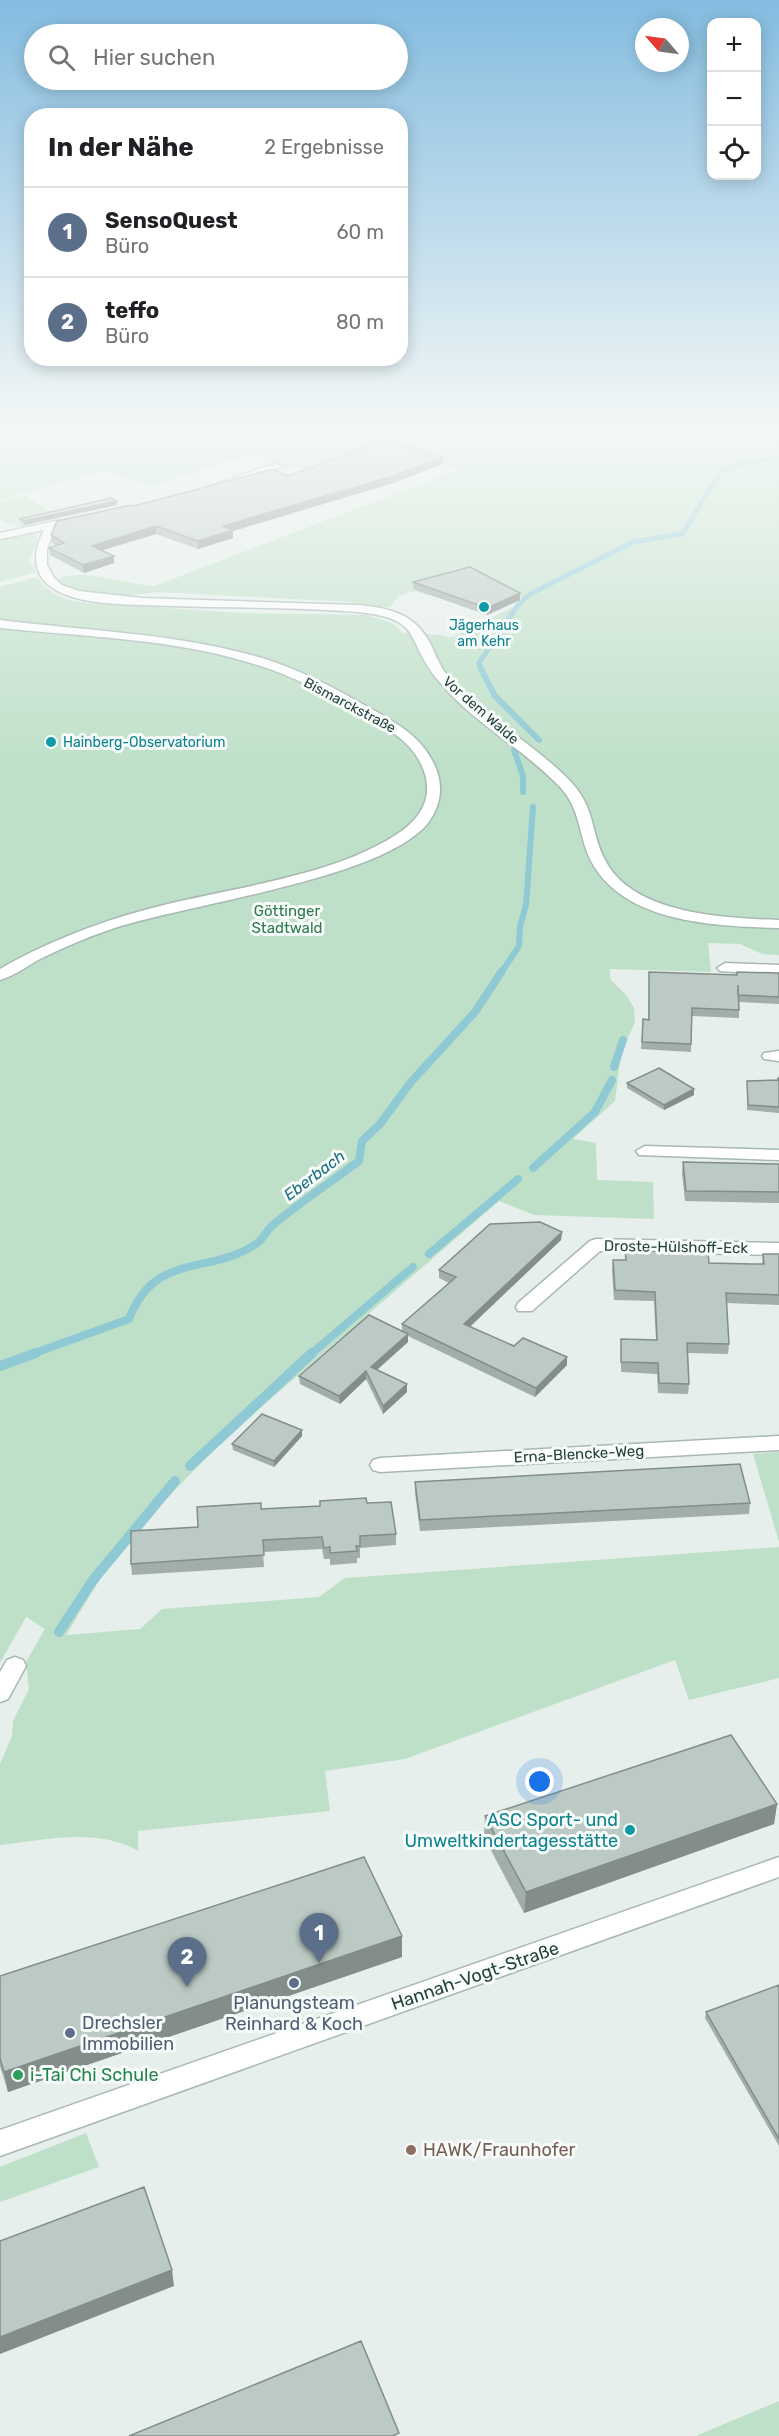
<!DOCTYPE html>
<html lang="de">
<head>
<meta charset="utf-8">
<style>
	body { margin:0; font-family:Rubik,sans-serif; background:#f6f6f6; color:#202124 }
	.controls { position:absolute; right:18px; top:18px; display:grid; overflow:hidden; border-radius:12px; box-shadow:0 3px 15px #0003 }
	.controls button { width:54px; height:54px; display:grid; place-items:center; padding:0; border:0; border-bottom:2px solid #e0e0e0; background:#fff; color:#202124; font:30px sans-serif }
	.compass { position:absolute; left:635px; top:18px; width:54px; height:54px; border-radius:50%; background:#fff; box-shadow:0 3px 15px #0003; rotate:298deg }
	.you { position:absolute; left:540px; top:1782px; width:21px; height:21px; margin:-15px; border:4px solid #fff; border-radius:50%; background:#1a73e8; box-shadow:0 0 0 9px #1a73e833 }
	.badge { display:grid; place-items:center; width:39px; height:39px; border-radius:50%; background:#0f766e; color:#fff; font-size:20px; font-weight:700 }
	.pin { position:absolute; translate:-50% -50px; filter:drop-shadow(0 2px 3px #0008) }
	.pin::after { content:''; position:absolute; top:32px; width:21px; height:18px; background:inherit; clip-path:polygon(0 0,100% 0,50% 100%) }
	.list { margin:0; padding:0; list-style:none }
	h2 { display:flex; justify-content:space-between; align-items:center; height:78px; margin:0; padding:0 24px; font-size:26px }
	h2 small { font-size:20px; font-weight:400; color:#757577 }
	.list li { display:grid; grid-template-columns:39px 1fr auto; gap:18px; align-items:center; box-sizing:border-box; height:90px; padding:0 24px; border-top:2px solid #e0e0e0 }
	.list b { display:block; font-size:22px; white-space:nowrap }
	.list p { margin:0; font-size:20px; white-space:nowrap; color:#757577 }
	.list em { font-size:20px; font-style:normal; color:#757577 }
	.icon { flex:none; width:33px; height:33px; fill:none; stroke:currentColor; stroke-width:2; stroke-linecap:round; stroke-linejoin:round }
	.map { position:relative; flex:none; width:779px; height:2436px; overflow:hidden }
	.search { position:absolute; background:#fff; box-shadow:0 3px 15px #0003; left:24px; top:24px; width:384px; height:66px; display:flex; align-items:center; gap:15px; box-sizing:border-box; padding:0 21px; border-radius:33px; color:#757577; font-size:22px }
	.panel { position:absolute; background:#fff; box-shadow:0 3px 15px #0003; left:24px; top:108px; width:384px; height:258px; border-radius:24px }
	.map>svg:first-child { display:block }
</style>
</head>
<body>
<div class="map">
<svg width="779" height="2436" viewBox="0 0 779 2436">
	<rect width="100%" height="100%" fill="#e6efeb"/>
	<path fill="#bfe0c8" d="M0,426H779V955L762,954L740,944L708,943L711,972L610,969V979L626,995L634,1008L635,1022L621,1054L615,1101L573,1139L596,1143L597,1180L653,1182L654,1219L534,1215L499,1201L223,1440L155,1511L102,1576L66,1635L140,1629L162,1609L319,1597L345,1578L779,1547V1678L689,1700L675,1660L405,1759L325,1771L330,1811L138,1831V1851C98,1827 45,1840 0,1845V1764L12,1736L13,1721L29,1689L26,1662L45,1629L26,1617L0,1663V587L37,577C48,593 59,597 78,602L241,613L367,615L392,623L403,633L441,635L451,638L527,600L485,584L461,586L427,595L415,591L399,596L390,607H357L352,602L156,592C132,597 75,600 58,579C80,567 130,585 154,586L460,469L381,444L315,467L284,471L251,454L148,487L105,470L0,500Z
		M25,496L53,513L27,520L35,525L17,527L0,520V502Z
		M36,532L38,540L29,561L36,572L0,582V540Z
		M779,1452V1542L753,1454Z
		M86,2133L99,2167L0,2202V2167Z
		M779,2401V2436H696Z"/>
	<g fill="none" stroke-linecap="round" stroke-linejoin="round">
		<path stroke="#8ec9d4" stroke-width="5" d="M481,669L479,663L518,605L530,594L633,542L682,534L721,471L744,463L779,458"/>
		<path stroke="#8ec9d4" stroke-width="6" d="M480,667L495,696L539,740
			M514,750L523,776V792
			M501,973L519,946L520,926L526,905L533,807"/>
		<path stroke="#8ec9d4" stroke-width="8" d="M614,1067L623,1040
			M533,1168L595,1112L612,1080
			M429,1254L518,1179
			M32,1354L129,1319C155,1251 208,1276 256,1244C264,1239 267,1229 274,1224C302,1201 331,1182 359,1161L362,1141L380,1124L411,1082L475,1012L502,971
			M311,1354L413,1267"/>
		<path stroke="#8ec9d4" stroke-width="10" d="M0,1366L36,1353
			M190,1466L312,1353
			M59,1632L93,1580L175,1481"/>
		<g stroke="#a8b8b2" stroke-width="3">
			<path id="minor" d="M274,464L283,466L225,486L216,484Z
				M60,520L65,523L56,527L53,533L47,550V565L54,578L62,585L79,591L142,598L358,605C389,608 414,613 430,643C435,653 439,665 447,675C482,717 533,742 571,782C596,809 590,831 605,860C633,915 726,918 779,920V928C717,926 624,924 591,861C578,835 581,809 560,787C523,748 471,722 437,679C404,638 424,619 358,612C296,607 233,608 171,606C138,604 82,607 54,589C31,575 33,551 44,530L0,539V533Z
				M0,620C87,631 177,633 262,658C298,669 333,687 366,706C393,721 419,734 433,762C444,783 442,804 428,823C382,880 184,904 109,930C85,938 62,948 40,959C27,966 14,976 0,980V969L12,962C63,935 116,916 172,903C240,887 335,874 394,836C417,822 433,802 425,774C415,742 388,729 361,714C327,694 292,675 254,664C172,638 84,637 0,628Z
				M725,963L779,965V975L720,971L717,968Z
				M779,1051V1061L764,1059L762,1056L764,1053Z
				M645,1146L779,1150V1160L639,1155L636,1151Z
				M596,1239L779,1243V1255L600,1251L532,1311H518L516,1307L518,1303L590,1241Z
				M779,1436V1450L380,1472L373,1470L370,1465L373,1460L380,1458Z
				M15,1657L23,1660L26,1666L8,1699L0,1702V1672L7,1660Z
				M779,1857V1877L0,2156V2130Z"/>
		</g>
		<use href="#minor" fill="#fff" fill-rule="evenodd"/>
	</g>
	<path fill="#a1aea9" d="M443,457V464L393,483L233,531V538L198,549L156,534L102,550L114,556V563L84,573L50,555L49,548L56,545L52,543L51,535L134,506L288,476Z
		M117,501V505L24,525L20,522V519Z
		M413,582L520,600L487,615L413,589Z
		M649,972L736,975L737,972L779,973V1004L739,1002V1018L692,1016L691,1052L641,1049L643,1019L648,1020Z
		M779,1078V1113L747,1110V1081L778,1080Z
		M627,1083L694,1095L664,1110L627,1088Z
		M683,1162L779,1164V1203L685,1201L682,1173Z
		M562,1232L561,1240L470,1327L514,1346L567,1357V1365L535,1397L408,1336V1342L377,1370L407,1392L383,1414L366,1379L340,1404L300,1384L299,1376L402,1331V1324L449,1283L439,1278V1270Z
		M625,1250L709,1263L752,1264H762L763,1254H779V1305L726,1303L729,1344L728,1354L688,1353L689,1384L688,1394L658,1393L657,1374L621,1372V1339L656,1340L654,1301L614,1300L612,1270L613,1260H625Z
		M302,1436L274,1467L233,1450L232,1444Z
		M415,1482L750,1503L749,1514L420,1531L415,1493Z
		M367,1503L396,1534V1545L360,1548V1558H357V1563L330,1565V1559H324L322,1549L263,1552L264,1567L132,1575L131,1564L198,1527L261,1509Z
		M777,1804L774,1824L524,1913L484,1837L485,1816Z
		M402,1936V1957L8,2092L0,2066V1976Z
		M779,1985V2146L705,2018L706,2012Z"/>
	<path fill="#838d89" d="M443,457V464L393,483L233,531V538L198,549V541L223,526Z
		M117,501V505L24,525V521Z
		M156,526V534L93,553L92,546Z
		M114,556V563L84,573L83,565Z
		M520,593V600L487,615V608Z
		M694,1089V1095L664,1110V1105Z
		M562,1232L561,1240L464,1332V1324Z
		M408,1334V1342L371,1375V1367Z
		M567,1357V1365L535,1397L536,1388Z
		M366,1371V1379L340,1404L339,1396Z
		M407,1384V1392L383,1414V1406Z
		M302,1430V1436L274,1467V1461Z
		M777,1804L774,1824L524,1913L526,1892Z
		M402,1936V1957L8,2092L4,2072Z
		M172,2270L174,2286L0,2354V2337Z"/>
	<path fill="#bbcac4" stroke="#838d89" stroke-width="1.5" d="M385,440L443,457L393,476L223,526L233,530L198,541L156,526L92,546L114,556L83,565L49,548L64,543L51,535L57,521L131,505L134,506L273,469L288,476Z
		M111,498L117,501L24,521L20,519Z
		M470,567L520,593L487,608L413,582Z
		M649,972L737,975V972L779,973V997L738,995V985L739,1010L692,1008L691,1044L642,1042L643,1019L649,1020Z
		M659,1068L694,1089L664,1105L627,1083Z
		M778,1078H779V1107L748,1105L747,1081L778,1080Z
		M683,1162L779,1164V1192L686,1191Z
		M540,1222L562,1232L464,1324L514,1346L523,1338L567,1357L536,1388L402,1324L456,1277L439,1270L490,1224Z
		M625,1250L708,1253L709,1263L752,1264H764L763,1254H779V1295L726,1293L729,1344L687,1343L689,1384L659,1383L658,1363L621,1362V1339L657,1340L655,1292L615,1290L613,1260H626Z
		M369,1315L408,1334L371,1367L407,1384L383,1406L366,1371L339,1396L299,1376Z
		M262,1414L302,1430L274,1461L232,1444Z
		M740,1464L750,1503L420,1520L415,1482Z
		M366,1498L367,1503L391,1502L396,1534L360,1536V1546H356L357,1551L330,1553V1547L324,1548L322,1537L263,1540L264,1555L131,1564V1531L198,1527L197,1507L261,1503V1509L320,1506V1501Z
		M731,1735L777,1804L526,1892L485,1816Z
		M364,1857L402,1936L4,2072L0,2058V1976Z
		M779,1985V2139L706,2012Z
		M144,2187L172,2270L0,2337V2241Z
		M361,2341L399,2433L393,2436H129Z"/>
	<linearGradient id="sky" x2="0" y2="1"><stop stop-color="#84bce0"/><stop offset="0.56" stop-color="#f4f8f6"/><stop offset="1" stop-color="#f4f8f6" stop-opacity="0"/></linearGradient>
	<rect width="779" height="767" fill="url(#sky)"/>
	<g fill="#0f9aa8" stroke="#f7fbf9" stroke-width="2">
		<circle cx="484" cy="607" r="6"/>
		<circle cx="51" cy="742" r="6"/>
		<circle cx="630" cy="1830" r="6"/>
	</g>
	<g fill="#5c6f8a" stroke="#f7fbf9" stroke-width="2">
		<circle cx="294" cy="1983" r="6"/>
		<circle cx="70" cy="2033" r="6"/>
	</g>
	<circle fill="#2e9e5b" stroke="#f7fbf9" stroke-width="2" cx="18" cy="2075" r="6"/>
	<circle fill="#8d6e63" stroke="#f7fbf9" stroke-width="2" cx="411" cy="2150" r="6"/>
	<g text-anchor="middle" stroke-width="6" stroke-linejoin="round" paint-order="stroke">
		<g font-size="14" fill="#0d838f" stroke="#f7fbf9">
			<text x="484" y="630">Jägerhaus<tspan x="484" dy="16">am Kehr</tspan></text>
			<text x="63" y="747" text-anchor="start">Hainberg-Observatorium</text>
		</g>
		<g font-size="14" fill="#24423a" stroke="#f7fbf9">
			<text transform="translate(350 705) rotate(28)" y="5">Bismarckstraße</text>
			<text transform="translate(481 710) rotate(41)" y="5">Vor dem Walde</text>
		</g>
		<g font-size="15" fill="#2d7a4b" stroke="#f7fbf9">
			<text x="287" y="916">Göttinger<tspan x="287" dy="17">Stadtwald</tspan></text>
		</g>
		<g font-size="15" fill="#24423a" stroke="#f7fbf9">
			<text transform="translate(676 1247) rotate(1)" y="5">Droste-Hülshoff-Eck</text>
			<text transform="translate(579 1454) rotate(-3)" y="5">Erna-Blencke-Weg</text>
		</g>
		<g font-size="16" font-style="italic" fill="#1c6f80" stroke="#f7fbf9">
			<text transform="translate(314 1175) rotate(-37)" y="6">Eberbach</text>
		</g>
		<g font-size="18" fill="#0d838f" stroke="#f7fbf9" text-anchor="end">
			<text x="618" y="1826">ASC Sport- und<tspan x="618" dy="21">Umweltkindertagesstätte</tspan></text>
		</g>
		<g font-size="18" fill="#24423a" stroke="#f7fbf9">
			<text transform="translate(475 1976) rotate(-19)" y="6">Hannah-Vogt-Straße</text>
		</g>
		<g font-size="18" fill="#4e5e75" stroke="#f7fbf9">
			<text x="294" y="2009">Planungsteam<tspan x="294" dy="21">Reinhard &amp; Koch</tspan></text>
			<text x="82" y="2029" text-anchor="start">Drechsler<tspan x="82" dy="21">Immobilien</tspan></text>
		</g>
		<g font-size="18" fill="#27864d" stroke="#f7fbf9" text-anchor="start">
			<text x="30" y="2081">i-Tai Chi Schule</text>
		</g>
		<g font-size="18" fill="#785e54" stroke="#f7fbf9" text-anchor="start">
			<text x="423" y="2156">HAWK/Fraunhofer</text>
		</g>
	</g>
</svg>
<div class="controls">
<button>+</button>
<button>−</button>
<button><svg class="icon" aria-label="locate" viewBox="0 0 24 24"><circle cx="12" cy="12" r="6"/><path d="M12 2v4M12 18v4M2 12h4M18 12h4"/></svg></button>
</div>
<svg class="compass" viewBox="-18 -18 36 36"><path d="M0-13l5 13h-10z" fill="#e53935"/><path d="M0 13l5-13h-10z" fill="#757577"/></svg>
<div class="you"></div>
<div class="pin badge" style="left:319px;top:1963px;background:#5c6f8a">1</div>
<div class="pin badge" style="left:187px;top:1987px;background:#5c6f8a">2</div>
<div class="search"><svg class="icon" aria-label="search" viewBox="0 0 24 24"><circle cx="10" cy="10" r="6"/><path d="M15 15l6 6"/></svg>Hier suchen</div>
<section class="panel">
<h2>In der Nähe<small>2 Ergebnisse</small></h2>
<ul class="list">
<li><span class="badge" style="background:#5c6f8a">1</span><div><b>SensoQuest</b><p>Büro</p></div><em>60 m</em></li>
<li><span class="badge" style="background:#5c6f8a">2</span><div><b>teffo</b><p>Büro</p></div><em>80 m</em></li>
</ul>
</section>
</div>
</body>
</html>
